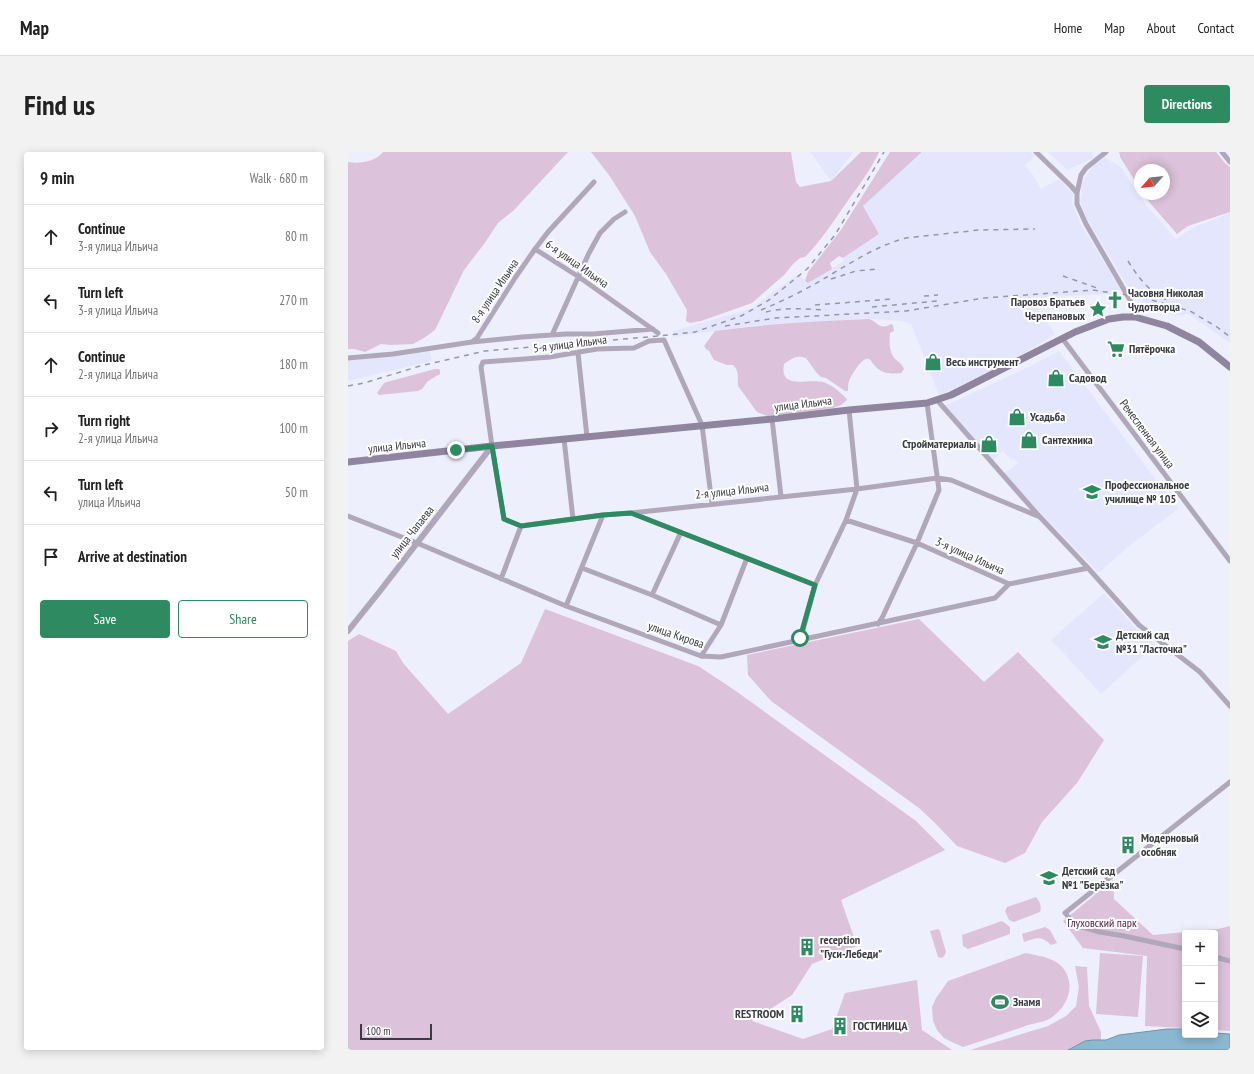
<!DOCTYPE html>
<html lang="en">
<head>
<meta charset="utf-8">
<style>
	body { margin:0; font-family:"PT Sans Narrow",sans-serif; background:#f2f2f2; color:#222 }
	.controls { position:absolute; right:12px; bottom:12px; display:grid; overflow:hidden; border-radius:4px; box-shadow:0 2px 10px #0003 }
	.controls button { width:36px; height:36px; display:grid; place-items:center; padding:0; border:0; border-bottom:1px solid #e0e0e0; background:#fff; color:#222; font:20px sans-serif }
	.compass { position:absolute; left:786px; top:12px; width:36px; height:36px; border-radius:50%; background:#fff; box-shadow:0 2px 10px #0003; rotate:243deg }
	.scale { position:absolute; left:12px; bottom:10px; width:72px; box-sizing:border-box; padding-left:4px; border:2px solid #3a3b43; border-top:0; font-size:11px; line-height:14px; white-space:nowrap; color:#3a3b43; -webkit-text-stroke:3px #fefefe; paint-order:stroke }
	.stop { position:absolute; width:12px; height:12px; margin:-9px; border:3px solid #2e8a61; border-radius:50%; background:#fff }
	.stop.end { background:#2e8a61; border-color:#fff; box-shadow:0 1px 4px #0008 }
	.list { margin:0; padding:0; list-style:none }
	h2 { display:flex; justify-content:space-between; align-items:center; height:52px; margin:0; padding:0 16px; font-size:17px }
	h2 small { font-size:13px; font-weight:400; color:#767676 }
	.list li { display:grid; grid-template-columns:26px 1fr auto; gap:12px; align-items:center; box-sizing:border-box; height:64px; padding:0 16px; border-top:1px solid #e0e0e0 }
	.list b { display:block; font-size:15px; white-space:nowrap }
	.list p { margin:0; font-size:13px; white-space:nowrap; color:#767676 }
	.list em { font-size:13px; font-style:normal; color:#767676 }
	.actions { display:flex; gap:8px; padding:12px 16px }
	.actions a { flex:1; padding:9px 0; border:1px solid #2e8a61; border-radius:4px; text-align:center; font-size:14px; color:#2e8a61 }
	.actions .main { background:#2e8a61; color:#fff }
	.icon { flex:none; width:22px; height:22px; fill:none; stroke:currentColor; stroke-width:2; stroke-linecap:round; stroke-linejoin:round }
	.map { position:relative; flex:none; width:882px; height:898px; overflow:hidden; border-radius:4px }
	header { display:flex; align-items:center; gap:24px; box-sizing:border-box; height:56px; padding:0 20px; background:#fff; border-bottom:1px solid #e0e0e0 }
	header strong { font-size:19px }
	nav { display:flex; gap:22px; margin-inline-start:auto; font-size:14px }
	.intro { display:flex; align-items:center; justify-content:space-between; box-sizing:border-box; height:96px; padding:0 24px }
	h1 { margin:0; font-size:28px }
	.button { padding:10px 18px; border-radius:4px; background:#2e8a61; color:#fff; font-size:14px; font-weight:700 }
	main { display:flex; gap:24px; padding:0 24px }
	aside { flex:1; background:#fff; border-radius:4px; box-shadow:0 2px 10px #0003 }
	.map>svg:first-child { display:block }
</style>
</head>
<body>
<header>
<strong>Map</strong>
<nav><a>Home</a><a>Map</a><a>About</a><a>Contact</a></nav>
</header>
<div class="intro"><h1>Find us</h1><a class="button">Directions</a></div>
<main>
<aside>
<h2>9 min<small>Walk · 680 m</small></h2>
<ul class="list">
<li><svg class="icon" aria-label="ahead" viewBox="0 0 24 24"><path d="M12 20V5M6 11l6-6 6 6"/></svg><div><b>Continue</b><p>3-я улица Ильича</p></div><em>80 m</em></li>
<li><svg class="icon" aria-label="left" viewBox="0 0 24 24"><path d="M17 20v-9H6M10 6l-5 5 5 5"/></svg><div><b>Turn left</b><p>3-я улица Ильича</p></div><em>270 m</em></li>
<li><svg class="icon" aria-label="ahead" viewBox="0 0 24 24"><path d="M12 20V5M6 11l6-6 6 6"/></svg><div><b>Continue</b><p>2-я улица Ильича</p></div><em>180 m</em></li>
<li><svg class="icon" aria-label="right" viewBox="0 0 24 24"><path d="M7 20v-9h11M14 6l5 5-5 5"/></svg><div><b>Turn right</b><p>2-я улица Ильича</p></div><em>100 m</em></li>
<li><svg class="icon" aria-label="left" viewBox="0 0 24 24"><path d="M17 20v-9H6M10 6l-5 5 5 5"/></svg><div><b>Turn left</b><p>улица Ильича</p></div><em>50 m</em></li>
<li><svg class="icon" aria-label="arrive" viewBox="0 0 24 24"><path d="M6 21V4h12l-3 4 3 4H6"/></svg><div><b>Arrive at destination</b></div></li>
</ul>
<div class="actions"><a class="main">Save</a><a>Share</a></div>
</aside>
<div class="map">
<svg width="882" height="898" viewBox="0 0 882 898">
	<rect width="100%" height="100%" fill="#eeeffc"/>
	<path fill="#e4e6fd" d="M462,0H505L483,29Z
		M573,0H683L687,4L677,13L685,23L693,37L711,27L725,42L724,51L733,73L763,121L772,137L768,144L757,142L683,146L707,182L669,206L616,232L591,243L563,172L554,169L521,167L441,171L403,174L325,185V179L402,157L450,122L460,131L496,109L495,106L531,82L515,54L573,2Z
		M700,0H744L746,6L719,18Z
		M756,5L772,14L797,52L828,87L844,76L882,61V191L841,162L827,164L794,150L791,139L779,134L737,63L732,49L734,42L733,37L734,30L744,15Z
		M82,198L84,209L0,229V208L18,207Z
		M711,199L830,357L781,394L751,421L655,322L670,311L666,306L663,308L655,299L645,308L597,254L674,218Z
		M756,441L793,482L808,492L753,542L703,488Z"/>
	<path fill="#dcc2da" d="M35,0H220L166,58L150,71L136,92L116,118L87,178L76,186L65,192L42,193L33,192L17,200L6,197H0V10C12,12 27,10 35,0Z
		M243,0H443L448,30L452,35L483,29L513,0H531C523,17 512,32 501,47C487,67 474,88 457,105L452,106L445,112L436,123L404,151L353,169L342,171L338,169L339,158L318,122L302,100L287,64L261,23Z
		M542,0H573V1L515,54L531,82L495,106L491,104L482,111L484,117L460,131L457,129L460,120L493,78Z
		M771,0H868L877,11L882,15V60L840,74L829,82L802,51L795,42H816V18H792V37L772,5V3Z
		M521,167C530,170 531,179 543,172L545,173L546,179L542,181C541,190 541,200 547,207C551,210 554,212 556,217L553,221C543,222 534,222 527,214C525,212 523,208 521,207C514,204 503,224 501,229C500,232 500,236 500,239H497L478,226L473,225L468,220L458,206C448,203 445,206 436,212C431,239 460,226 475,230C484,233 491,239 498,246L499,248L493,253L485,256L419,264L409,260L390,234C389,225 392,220 385,213H379L366,208L361,199L358,197L356,194L367,179C418,172 469,169 521,167Z
		M87,217H91L92,219V222L80,229L74,237L70,239L31,243L29,241L36,231L39,230Z
		M197,457L350,514L385,537L568,669L597,698L493,748L509,794L464,812L444,843L404,869L455,887L484,877L497,841L569,828L574,878L604,898H0V489L11,482L48,499L55,511L100,562L173,511Z
		M571,467L636,530L670,500L756,588L729,631L694,670L677,701L657,711L609,694L586,670L571,656L423,549L400,523L399,503Z
		M765,728L766,747L805,783L870,777L882,774V879L867,878V781H837V876L797,874L799,804L735,796L715,769Z
		M688,745C692,749 694,755 692,760L666,770L661,768L657,759L659,755Z
		M654,769L662,775V782L620,797L615,794L614,783Z
		M697,775L702,778L709,791L703,793C693,783 688,786 676,790L674,782Z
		M590,777L592,779L598,800L596,804L594,806L590,805L582,779Z
		M678,801C696,805 717,807 721,829C724,843 715,858 703,866C697,870 687,871 680,873C658,881 637,888 615,895L606,891L596,886L589,878L585,869L584,855L588,846L600,829Z
		M752,801L795,804L790,865L748,862Z
		M727,814L739,815L741,854L753,880V888C743,888 729,891 720,898H622L700,874L718,864L728,854L731,835Z"/>
	<path fill="#8bb7d0" stroke="#7392a6" d="M819,877H837V883H867V881L882,882V898H720L737,889L745,888H758L771,883Z"/>
	<g fill="none" stroke-linecap="round" stroke-linejoin="round">
		<path stroke="#b0a8ba" stroke-width="5" d="M688,0L723,34L729,41V52L738,72L782,148L787,165
			M874,0L882,10
			M246,30L200,80L187,97L231,125L310,181
			M729,41L733,23L738,16L758,0
			M204,183L241,101L252,81L266,67L277,60
			M714,186L882,409
			M124,190L129,186L167,126L187,97
			M230,201L239,285
			M0,206L45,202L124,190L174,185L218,182H245L305,177
			M589,248L691,364
			M424,267L433,344
			M216,287L225,367
			M364,352L354,273L316,188L301,189L286,196L249,197L202,205L135,210L133,215L144,294L156,367L173,374L255,363L283,361L509,337L589,326L603,328L692,365L740,416L791,473L852,520L882,554
			M284,361L467,433
			M0,364L69,391L218,454L353,504L373,505L647,446L661,432
			M498,368L569,391L661,432L740,416
			M234,416L304,443L373,473
			M153,427L173,374
			M304,443L333,380
			M218,454L255,363
			M530,472L534,466L569,391L591,338L579,251
			M452,489L467,433L498,368L509,337L501,258
			M353,504L373,473L399,406
			M837,797L776,784L752,780L727,773L717,761L882,630
			M867,805L882,809"/>
		<path stroke="#b0a8ba" stroke-width="6" d="M0,479L32,439L144,294"/>
		<path stroke="#90859f" stroke-width="7" d="M0,310L144,294L424,267L501,258L579,251L603,243L617,236L727,180L761,167L775,165H787L819,174L851,190L882,215"/>
		<path stroke="#9697a2" stroke-width="1.5" stroke-dasharray="5 5" stroke-linecap="butt" d="M780,109C790,125 801,140 819,148
			M715,124L749,136
			M483,127L508,119L528,117
			M576,144L590,143
			M467,153L544,147
			M524,155L589,149
			M413,158C435,149 457,138 477,126C503,111 528,94 558,86L631,78L687,77
			M418,160C437,155 458,157 478,158
			M377,174L428,166L558,159L636,146L745,138L793,145L842,159L869,175L882,185
			M0,234L16,231L72,214L137,199L311,184L347,180L393,164L421,148L459,117L487,83L536,0"/>
	</g>
	<g fill="none" stroke-linecap="round" stroke-linejoin="round">
		<path stroke="#2e8a61" stroke-width="5" d="M108,298L144,294L156,367L173,374L255,363L283,361L467,433L452,486"/>
	</g>
	<defs>
		<g id="church-bare" transform="scale(1.38)"><path d="M-1.2-6h2.4v3.5h3.3v2.4h-3.3V6h-2.4V-.1h-3.3v-2.4h3.3Z" fill="#2e8a61" stroke="#fefefe" stroke-width="2.5" paint-order="stroke"/></g>
		<g id="sight-bare" transform="scale(1.38)"><path d="M0-6L1.8-2.2L6-1.7L2.9 1.2L3.7 5.4L0 3.3L-3.7 5.4L-2.9 1.2L-6-1.7L-1.8-2.2Z" fill="#2e8a61" stroke="#fefefe" stroke-width="2.5" paint-order="stroke"/></g>
		<g id="supermarket-bare" transform="scale(1.38)"><path d="M-6-5.5h2.5l.6 2H6L4.5 2H-2.5L-4.4-4H-6ZM-1.5 3.2a1.3 1.3 0 1 0 .1 0ZM3 3.2a1.3 1.3 0 1 0 .1 0Z" fill="#2e8a61" stroke="#fefefe" stroke-width="2.5" paint-order="stroke"/></g>
		<g id="shop-bare" transform="scale(1.38)"><path d="M-5-2.5h2.3a2.7 3.5 0 0 1 5.4 0H5L5.5 6h-11ZM-1.5-2.5h3a1.5 2.3 0 0 0-3 0Z" fill="#2e8a61" stroke="#fefefe" stroke-width="2.5" paint-order="stroke"/></g>
		<g id="university-bare" transform="scale(1.38)"><path d="M0-5L7-2L0 1L-7-2ZM-4 1L0 2.5L4 1V4Q0 6-4 4Z" fill="#2e8a61" stroke="#fefefe" stroke-width="2.5" paint-order="stroke"/></g>
		<g id="school-bare" transform="scale(1.38)"><path d="M0-5L7-2L0 1L-7-2ZM-4 1L0 2.5L4 1V4Q0 6-4 4Z" fill="#2e8a61" stroke="#fefefe" stroke-width="2.5" paint-order="stroke"/></g>
		<g id="building-bare" transform="scale(1.38)"><path d="M-4-6H4V6H1V3H-1V6H-4ZM-2.5-4.3h1.7v1.8h-1.7ZM.8-4.3h1.7v1.8H.8ZM-2.5-1h1.7V.8h-1.7ZM.8-1h1.7V.8H.8Z" fill="#2e8a61" stroke="#fefefe" stroke-width="2.5" paint-order="stroke"/></g>
		<g id="stadium-bare" transform="scale(1.38)"><path d="M0-5a6.5 5 0 1 0 0 10a6.5 5 0 1 0 0-10ZM-3.5-1.8h7v3.6h-7Z" fill="#2e8a61" stroke="#fefefe" stroke-width="2.5" paint-order="stroke"/></g>
	</defs>
	<g fill-rule="evenodd">
		<use href="#church-bare" x="767" y="148"/>
		<use href="#sight-bare" x="750" y="157"/>
		<use href="#supermarket-bare" x="768" y="197"/>
		<use href="#shop-bare" x="585" y="210"/>
		<use href="#shop-bare" x="708" y="226"/>
		<use href="#shop-bare" x="669" y="265"/>
		<use href="#shop-bare" x="681" y="288"/>
		<use href="#shop-bare" x="641" y="292"/>
		<use href="#university-bare" x="744" y="340"/>
		<use href="#school-bare" x="755" y="490"/>
		<use href="#building-bare" x="780" y="693"/>
		<use href="#school-bare" x="701" y="726"/>
		<use href="#building-bare" x="459" y="795"/>
		<use href="#stadium-bare" x="652" y="850"/>
		<use href="#building-bare" x="449" y="862"/>
		<use href="#building-bare" x="492" y="874"/>
	</g>
	<g text-anchor="middle" stroke-width="4" stroke-linejoin="round" paint-order="stroke">
		<g font-size="12" fill="#3a3b43" stroke="#fefefe">
			<text transform="translate(229 112) rotate(35)" y="4">6-я улица Ильича</text>
			<text transform="translate(147 139) rotate(-56)" y="4">8-я улица Ильича</text>
			<text transform="translate(222 192) rotate(-7)" y="4">5-я улица Ильича</text>
			<text transform="translate(455 252) rotate(-7)" y="4">улица Ильича</text>
			<text transform="translate(799 282) rotate(53)" y="4">Ремесленная улица</text>
			<text transform="translate(49 294) rotate(-6)" y="4">улица Ильича</text>
			<text transform="translate(384 339) rotate(-6)" y="4">2-я улица Ильича</text>
			<text transform="translate(64 380) rotate(-52)" y="4">улица Чапаева</text>
			<text transform="translate(622 404) rotate(24)" y="4">3-я улица Ильича</text>
			<text transform="translate(328 483) rotate(19)" y="4">улица Кирова</text>
		</g>
		<g font-size="12" font-weight="bold" fill="#3a3b43" stroke="#fefefe" text-anchor="start">
			<text x="780" y="145">Часовня Николая<tspan x="780" dy="14">Чудотворца</tspan></text>
			<text x="737" y="154" text-anchor="end">Паровоз Братьев<tspan x="737" dy="14">Черепановых</tspan></text>
			<text x="781" y="201">Пятёрочка</text>
			<text x="598" y="214">Весь инструмент</text>
			<text x="721" y="230">Садовод</text>
			<text x="682" y="269">Усадьба</text>
			<text x="694" y="292">Сантехника</text>
			<text x="628" y="296" text-anchor="end">Стройматериалы</text>
			<text x="757" y="337">Профессиональное<tspan x="757" dy="14">училище № 105</tspan></text>
			<text x="768" y="487">Детский сад<tspan x="768" dy="14">№31 "Ласточка"</tspan></text>
			<text x="793" y="690">Модерновый<tspan x="793" dy="14">особняк</tspan></text>
			<text x="714" y="723">Детский сад<tspan x="714" dy="14">№1 "Берёзка"</tspan></text>
			<text x="472" y="792">reception<tspan x="472" dy="14">"Гуси-Лебеди"</tspan></text>
			<text x="665" y="854">Знамя</text>
			<text x="436" y="866" text-anchor="end">RESTROOM</text>
			<text x="505" y="878">ГОСТИНИЦА</text>
		</g>
		<g font-size="12" fill="#522651" stroke="#fefefe">
			<text x="754" y="775">Глуховский парк</text>
		</g>
	</g>
</svg>
<div class="controls">
<button>+</button>
<button>−</button>
<button><svg class="icon" aria-label="layers" viewBox="0 0 24 24"><path d="M12 4l9 5-9 5-9-5zM3 14l9 5 9-5"/></svg></button>
</div>
<svg class="compass" viewBox="-18 -18 36 36"><path d="M0-13l5 13h-10z" fill="#e53935"/><path d="M0 13l5-13h-10z" fill="#767676"/></svg>
<div class="scale">100 m</div>
<div class="stop" style="left:452px;top:486px"></div>
<div class="stop end" style="left:108px;top:298px"></div>
</div>
</main>
</body>
</html>
